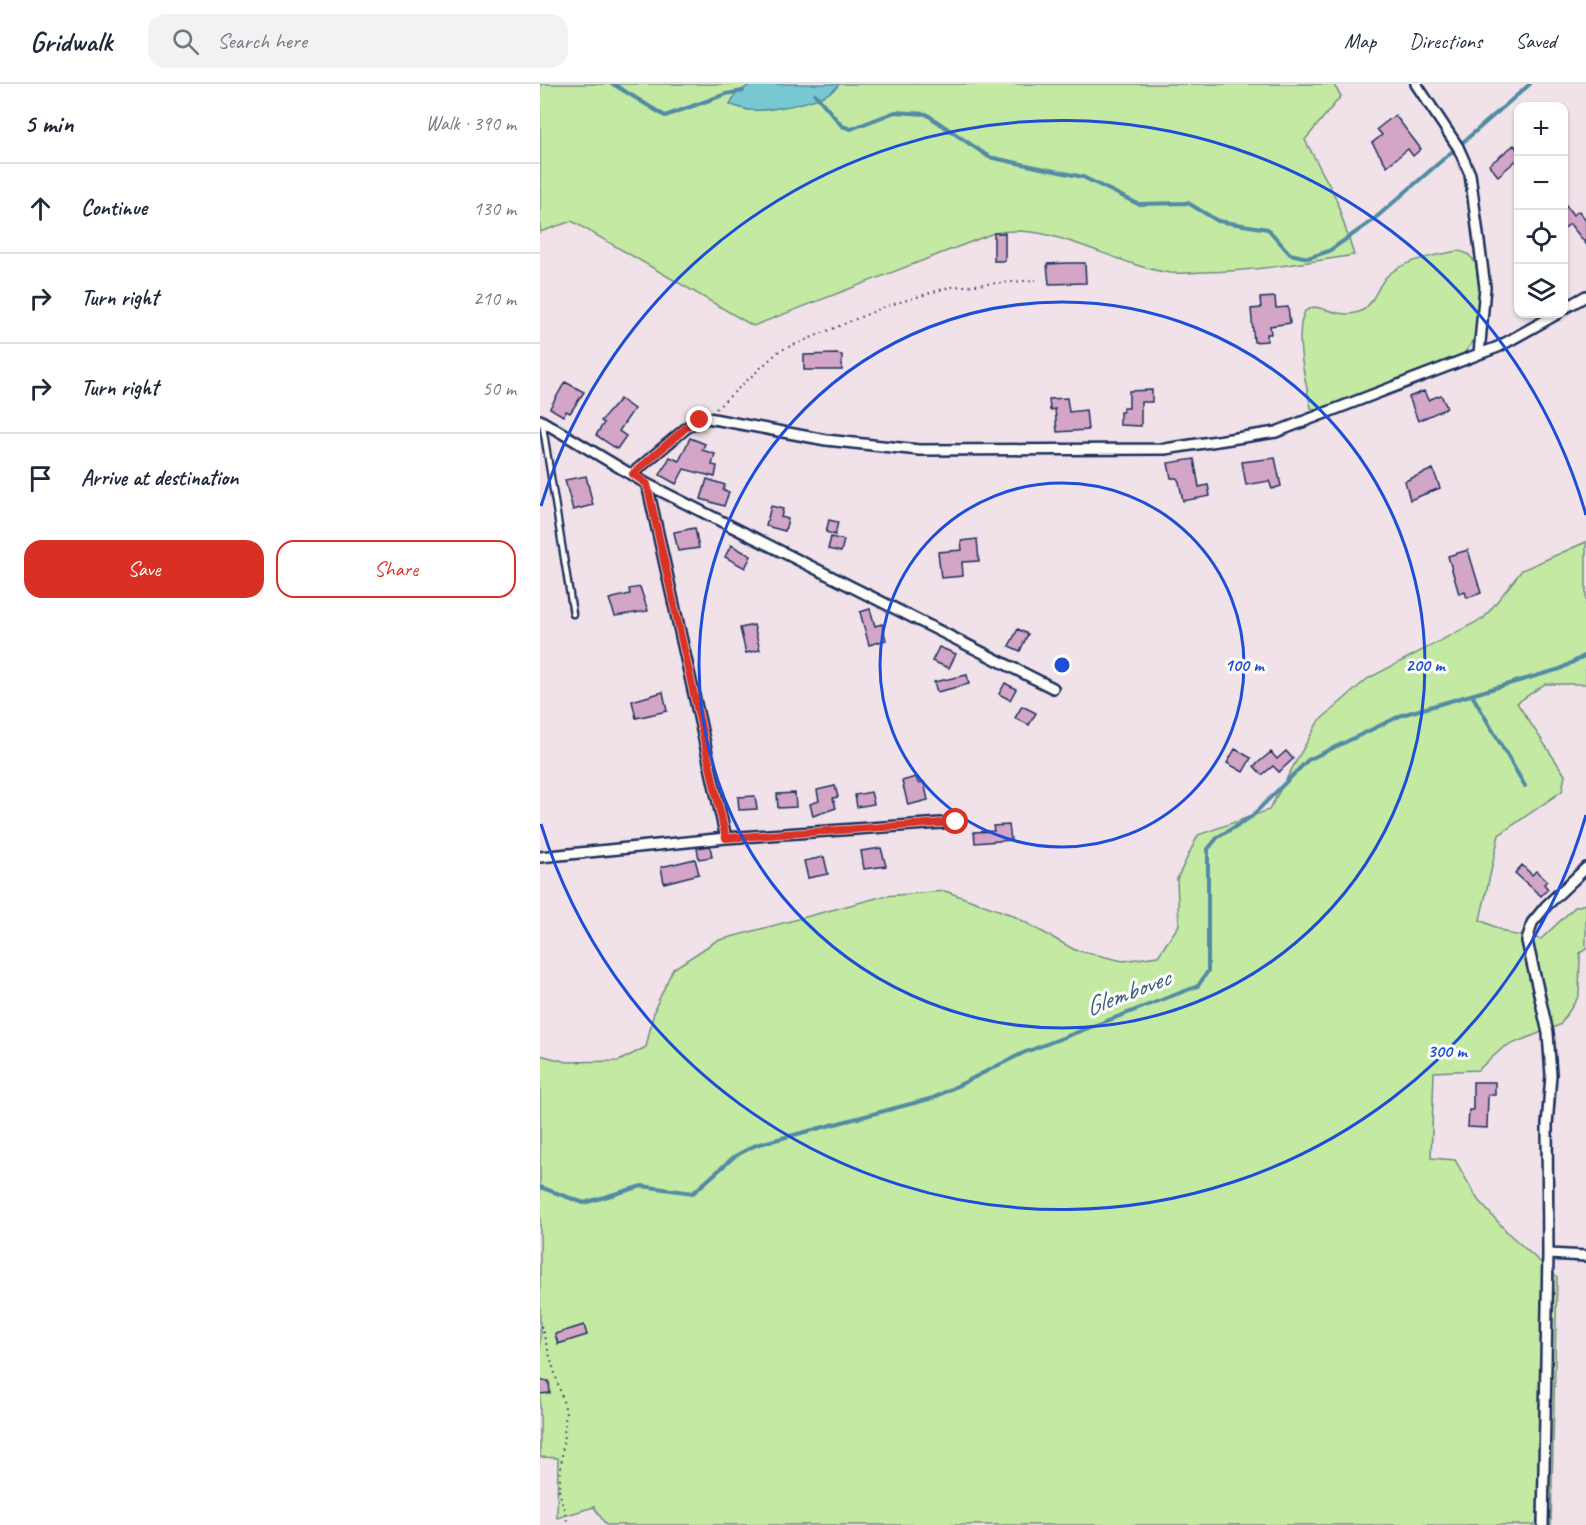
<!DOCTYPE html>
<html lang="en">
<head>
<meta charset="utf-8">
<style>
	body { margin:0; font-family:Caveat,sans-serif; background:#f2f2f3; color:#1f2937 }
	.controls { position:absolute; right:18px; top:18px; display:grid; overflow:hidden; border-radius:12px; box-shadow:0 2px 4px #0004 }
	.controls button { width:54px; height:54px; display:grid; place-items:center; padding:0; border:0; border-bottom:2px solid #e0e1e3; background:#fff; color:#1f2937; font:30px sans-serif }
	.stop { position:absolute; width:18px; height:18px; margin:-14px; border:4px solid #d93025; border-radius:50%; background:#fff }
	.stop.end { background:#d93025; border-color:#fff; box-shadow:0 2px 6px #0008 }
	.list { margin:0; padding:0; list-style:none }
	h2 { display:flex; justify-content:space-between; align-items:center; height:78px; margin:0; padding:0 24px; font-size:26px }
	h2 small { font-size:20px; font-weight:400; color:#747a83 }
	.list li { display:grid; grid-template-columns:39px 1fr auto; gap:18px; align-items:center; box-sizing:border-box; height:90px; padding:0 24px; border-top:2px solid #e0e1e3 }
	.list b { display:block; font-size:22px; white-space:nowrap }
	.list em { font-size:20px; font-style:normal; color:#747a83 }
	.actions { display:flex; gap:12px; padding:18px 24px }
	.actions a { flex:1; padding:14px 0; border:2px solid #d93025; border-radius:18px; text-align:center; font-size:21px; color:#d93025 }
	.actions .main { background:#d93025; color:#fff }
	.icon { flex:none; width:33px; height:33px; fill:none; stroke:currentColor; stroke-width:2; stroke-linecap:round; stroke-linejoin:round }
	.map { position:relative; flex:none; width:1046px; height:1441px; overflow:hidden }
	header { display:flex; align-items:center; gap:36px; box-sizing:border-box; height:84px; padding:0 30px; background:#fff; border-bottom:2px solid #e0e1e3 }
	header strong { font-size:28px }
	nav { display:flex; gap:33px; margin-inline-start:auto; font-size:21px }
	.search { width:420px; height:54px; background:#f2f2f3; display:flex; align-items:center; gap:15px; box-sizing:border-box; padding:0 21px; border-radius:18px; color:#747a83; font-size:22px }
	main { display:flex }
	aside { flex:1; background:#fff }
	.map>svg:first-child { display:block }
</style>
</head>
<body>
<header>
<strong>Gridwalk</strong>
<div class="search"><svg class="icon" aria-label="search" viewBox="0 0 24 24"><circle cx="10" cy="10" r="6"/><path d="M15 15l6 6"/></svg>Search here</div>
<nav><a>Map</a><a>Directions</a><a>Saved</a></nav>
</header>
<main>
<aside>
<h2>5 min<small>Walk · 390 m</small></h2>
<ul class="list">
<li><svg class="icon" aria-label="ahead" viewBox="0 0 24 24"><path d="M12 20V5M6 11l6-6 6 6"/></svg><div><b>Continue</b></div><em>130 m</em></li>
<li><svg class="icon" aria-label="right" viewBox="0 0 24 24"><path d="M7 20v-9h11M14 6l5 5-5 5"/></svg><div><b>Turn right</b></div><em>210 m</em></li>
<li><svg class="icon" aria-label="right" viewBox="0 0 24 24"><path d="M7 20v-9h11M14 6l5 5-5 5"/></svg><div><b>Turn right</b></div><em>50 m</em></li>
<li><svg class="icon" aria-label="arrive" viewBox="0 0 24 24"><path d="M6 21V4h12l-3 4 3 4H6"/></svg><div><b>Arrive at destination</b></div></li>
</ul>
<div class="actions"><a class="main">Save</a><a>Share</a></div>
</aside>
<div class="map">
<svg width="1046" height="1441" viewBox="0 0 1046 1441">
	<rect width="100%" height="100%" fill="#f0e2e8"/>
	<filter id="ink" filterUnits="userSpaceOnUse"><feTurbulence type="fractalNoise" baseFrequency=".0167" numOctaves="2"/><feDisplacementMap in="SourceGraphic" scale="12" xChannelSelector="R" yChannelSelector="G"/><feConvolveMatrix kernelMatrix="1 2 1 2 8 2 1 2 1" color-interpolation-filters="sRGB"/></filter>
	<g filter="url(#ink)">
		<path fill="#c4e9a3" stroke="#708c80" stroke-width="1.5" d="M0,0H211L195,11L190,20C196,22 203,25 209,26C228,28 290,17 299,0H793L801,12L765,56L795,112L814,171C764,179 714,187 664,188C653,188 642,190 631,189C574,182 514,137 454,149L213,242L32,137L0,148Z
			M917,167C948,168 943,228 936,249C934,259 927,266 920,273L781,329L771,324C766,299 753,250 765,227L774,223C790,225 802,234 819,228C833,223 837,202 847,192C865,175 894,172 917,167Z
			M1046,458V600H1005L977,619L1025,691L1022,707L959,751L940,836L970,850L1001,855L1035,823L1046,820V865L1040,869L1039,912L1020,941L964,963L938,986L894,988L891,1074L915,1076L938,1116L969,1150L1017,1193L1011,1441H66L54,1423L17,1434L18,1374L0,1373V971L27,978L79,977L106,963L115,924L133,885L176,857L344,812L405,807L472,831L535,866L583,877L618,872L639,841L637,795L658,751L729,726L778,638L827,595L944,534L982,486Z"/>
		<path fill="#78c8d2" stroke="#538ba4" stroke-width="1.5" d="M211,0H299C290,17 228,28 209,26C203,25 196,22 190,21L195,11Z"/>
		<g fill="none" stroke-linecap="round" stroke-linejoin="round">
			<path stroke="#538ba4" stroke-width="4" d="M73,0L125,32L186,10L203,7
				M275,10L302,42L311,45L355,28L386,30L449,73L543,93L598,120L648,119L678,137L728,145L750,170L768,174L789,167L832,137L990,0
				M932,611L985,702
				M0,1103L44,1119L102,1102L153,1109L195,1072L216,1061L393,1014L483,969L658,902L668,887V765L678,753L711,733L768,676L862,631L1020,585L1046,571"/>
		</g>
		<path fill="#d3a5c6" stroke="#1b2f5e" stroke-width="1.5" d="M855,31L881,65L873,72L868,65L847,82L832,59L842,51L837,45Z
			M974,61L978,66V75L958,92L949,81Z
			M1023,117L1033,131L1039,127L1046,137V160L1030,140L1023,145Z
			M454,149H465V177H454Z
			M528,179H545L546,199L509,200L507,180Z
			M735,213L736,224L748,223L750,239L730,242L731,250H727V257L714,258L711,225L721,224L720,214Z
			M297,270L302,271V286H264V271Z
			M25,298L44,308L30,329L26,327L23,332L10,324Z
			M612,306V318H601V342L580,341V328H583V324H589V307Z
			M884,307L888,316L901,311L907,324L878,337L869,313Z
			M527,314L529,328L546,326L548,346L517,348L515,325L510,326L509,315Z
			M80,315L94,325L79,347L86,352L77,365L56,351L64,339L61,337Z
			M150,354L165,360L162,366L175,370L172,381L177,382L175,393L144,385L136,400L120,391L130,373L139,377Z
			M735,374L741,402L732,405L729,397L706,401L702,378Z
			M654,375L659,403L668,401L670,412L643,417L639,398L637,394H631L628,379Z
			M893,385L900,404L870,416L865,397Z
			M46,392L53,421L33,426L25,396Z
			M167,395L185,401L183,406L189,408L184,422L161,415Z
			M231,422L243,425L241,433L248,435L245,447L226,442Z
			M289,436L298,438L295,451L286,448Z
			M155,444L159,464L138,467L134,448Z
			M291,453L304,456L301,468L288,465Z
			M437,455L439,477L422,478L423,492L401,494L398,468L422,466L421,457Z
			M191,461L211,472L205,484L185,473Z
			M928,466L941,509L927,514L925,508L919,510L908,472Z
			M100,503L108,527L75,532L69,515L90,510L89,505Z
			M330,525L335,542L342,540L346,556L329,561L320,528Z
			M214,541L220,566L206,569L200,544Z
			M478,545L488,550L480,567L469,562Z
			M399,563L416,570L409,584L392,577Z
			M427,591L429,600L397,608L394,598Z
			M465,599L476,605L470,616L459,610Z
			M123,608L127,627L96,634L92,617Z
			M482,622L496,629L489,641L475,634Z
			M695,665L711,674L703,688L687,679Z
			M746,667L753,675L739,688L733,682L722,691L714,682L731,668L737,675Z
			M376,693L378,699L384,698L388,716L368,721L362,697Z
			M295,702L298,713L293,714L296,724L273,732L270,720L279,717L277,706Z
			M331,708L334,720L317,723L315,711Z
			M255,709L256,723L238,724L237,710Z
			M215,712L217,725L199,726L198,713Z
			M469,741L471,756L435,759L434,748L454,747L453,742Z
			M170,762L172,773L159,775L157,764Z
			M341,764L346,782L324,785L321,767Z
			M284,773L288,790L268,794L264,777Z
			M155,775L159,790L124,799L121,783Z
			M982,781L992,791L996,787L1007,797L1004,800L1008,805L1001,812L975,789Z
			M933,998H955V1011H948L947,1044L928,1043L929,1026H933Z
			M44,1241L47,1251L18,1260L15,1250Z
			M0,1297H9L10,1309L0,1310Z"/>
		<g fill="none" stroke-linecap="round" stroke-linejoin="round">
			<g stroke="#1b2f5e" stroke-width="9">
				<path id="lane" d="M2,337L33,530"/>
			</g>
			<g stroke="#1b2f5e" stroke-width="14">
				<path id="street" d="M876,0L918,63L930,90L945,203L939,270L958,263L1017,230
					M1023,225L1046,212
					M0,336L107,400L513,604
					M93,389L150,341L168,334L286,356L379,366L625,365L736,348L939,270
					M107,400L186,754
					M0,773L186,754L416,738
					M1008,1170L1007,1041L1011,991L1008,949L987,857L992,839L1006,822L1046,784
					M1003,1441L1008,1170L1046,1172"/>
			</g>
			<path stroke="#1b2f5e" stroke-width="2" stroke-dasharray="1.5 4.5" stroke-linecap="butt" d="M176,325L239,267L347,222L410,203L496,196
				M1,1242L26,1327L19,1406L28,1441"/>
			<use href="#lane" stroke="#fdfcf7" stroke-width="4.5"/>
			<use href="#street" stroke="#fdfcf7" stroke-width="9"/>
		</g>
	</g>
	<g fill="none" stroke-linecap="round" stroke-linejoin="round" filter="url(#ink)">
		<path stroke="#d93025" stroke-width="8" d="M160,336L150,340L93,390L107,400L186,754L416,738"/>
	</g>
	<g fill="none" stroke="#1d4ed8" stroke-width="3">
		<circle cx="522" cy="581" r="182"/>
		<circle cx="522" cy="581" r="363"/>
		<path d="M1046 731A545 545 0 0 1 1 740M1 422A545 545 0 0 1 1046 431"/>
	</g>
	<g text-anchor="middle" stroke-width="6" stroke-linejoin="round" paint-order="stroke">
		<g font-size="26" font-style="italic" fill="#375d81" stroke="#fdfcf7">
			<text transform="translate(587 908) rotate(-21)" y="9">Glembovec</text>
		</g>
	</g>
	<circle cx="522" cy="581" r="9" fill="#1d4ed8" stroke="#fdfcf7" stroke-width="3"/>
	<g font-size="18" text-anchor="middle" font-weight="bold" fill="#1d4ed8" stroke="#fdfcf7" stroke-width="6" stroke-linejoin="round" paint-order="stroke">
		<text x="704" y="587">100 m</text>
		<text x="885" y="587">200 m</text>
		<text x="907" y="973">300 m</text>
	</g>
</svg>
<div class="controls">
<button>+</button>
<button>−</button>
<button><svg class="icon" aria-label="locate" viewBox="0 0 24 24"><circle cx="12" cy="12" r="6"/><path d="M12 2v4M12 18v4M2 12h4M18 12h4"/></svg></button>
<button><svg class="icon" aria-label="layers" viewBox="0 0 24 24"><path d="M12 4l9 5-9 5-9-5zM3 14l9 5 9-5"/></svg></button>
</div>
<div class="stop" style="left:416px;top:738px"></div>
<div class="stop end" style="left:160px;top:336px"></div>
</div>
</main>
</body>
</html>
